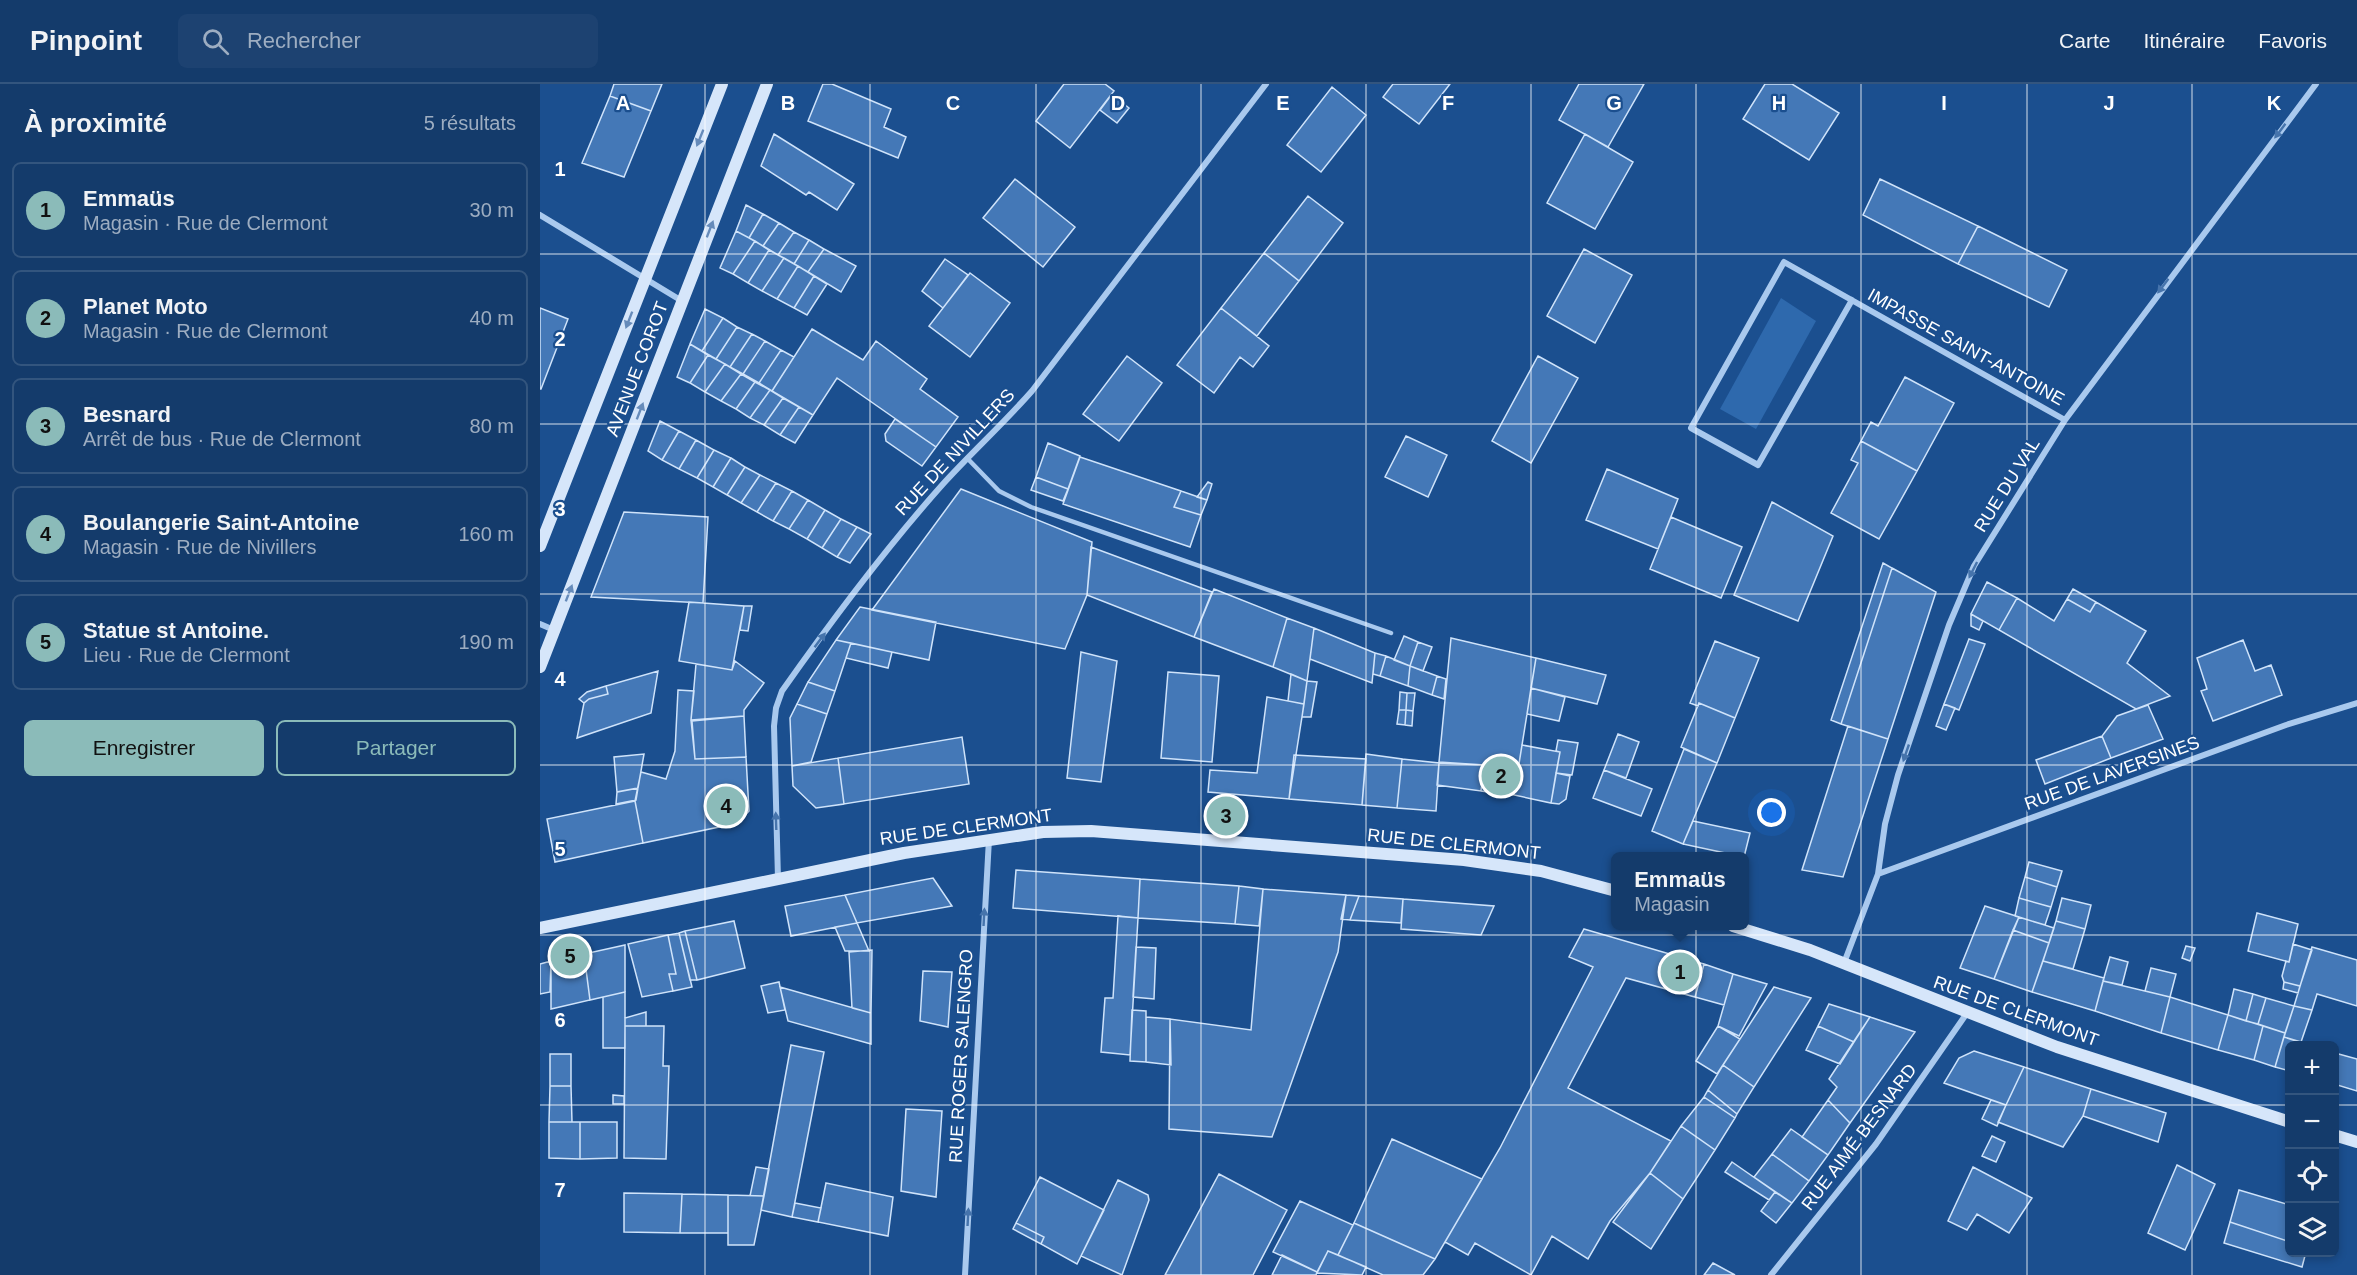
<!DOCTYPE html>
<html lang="fr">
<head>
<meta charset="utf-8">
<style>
	body { margin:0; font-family:Arial,sans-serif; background:#1d4271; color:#f1f3f6 }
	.controls { position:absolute; right:18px; bottom:18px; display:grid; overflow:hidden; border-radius:9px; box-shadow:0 3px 9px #0003 }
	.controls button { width:54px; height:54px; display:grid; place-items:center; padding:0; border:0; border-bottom:2px solid #33557e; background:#143b6b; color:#f1f3f6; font:30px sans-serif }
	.you { position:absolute; left:1232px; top:729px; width:21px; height:21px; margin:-15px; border:4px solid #fff; border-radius:50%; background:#1a73e8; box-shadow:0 0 0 9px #1a73e833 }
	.badge { display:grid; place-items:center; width:39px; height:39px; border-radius:50%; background:#8bbbb9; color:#111; font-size:20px; font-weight:700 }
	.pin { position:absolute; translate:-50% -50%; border:3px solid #fff; box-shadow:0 2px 6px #0006 }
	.popup { position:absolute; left:1071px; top:768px; width:138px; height:78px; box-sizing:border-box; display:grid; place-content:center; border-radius:9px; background:#143b6b; filter:drop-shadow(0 2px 4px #0005); font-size:20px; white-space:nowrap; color:#9dadc1 }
	.popup b { font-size:22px; color:#f1f3f6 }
	.popup::after { content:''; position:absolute; left:50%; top:100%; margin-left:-12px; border:12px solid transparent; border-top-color:#143b6b }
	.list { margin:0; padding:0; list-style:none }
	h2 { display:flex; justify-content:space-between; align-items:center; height:78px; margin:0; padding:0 24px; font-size:26px }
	h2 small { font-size:20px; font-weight:400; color:#9dadc1 }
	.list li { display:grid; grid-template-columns:39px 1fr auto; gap:18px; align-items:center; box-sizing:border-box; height:96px; margin:0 12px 12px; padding:0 12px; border:2px solid #33557e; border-radius:9px }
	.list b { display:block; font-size:22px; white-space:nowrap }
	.list p { margin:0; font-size:20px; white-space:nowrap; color:#9dadc1 }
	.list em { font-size:20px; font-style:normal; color:#9dadc1 }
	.actions { display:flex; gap:12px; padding:18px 24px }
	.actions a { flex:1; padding:14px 0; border:2px solid #8bbbb9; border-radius:9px; text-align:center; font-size:21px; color:#8bbbb9 }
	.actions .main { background:#8bbbb9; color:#111 }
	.icon { flex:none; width:33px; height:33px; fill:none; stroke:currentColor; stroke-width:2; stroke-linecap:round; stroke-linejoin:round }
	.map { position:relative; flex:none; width:1817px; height:1191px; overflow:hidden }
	header { display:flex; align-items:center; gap:36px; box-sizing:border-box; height:84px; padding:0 30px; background:#143b6b; border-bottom:2px solid #33557e }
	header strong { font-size:28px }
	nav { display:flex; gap:33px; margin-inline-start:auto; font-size:21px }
	.search { width:420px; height:54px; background:#1d4271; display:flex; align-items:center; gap:15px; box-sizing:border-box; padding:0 21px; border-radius:9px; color:#9dadc1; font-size:22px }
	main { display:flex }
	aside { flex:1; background:#143b6b }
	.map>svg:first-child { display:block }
</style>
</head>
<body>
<header>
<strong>Pinpoint</strong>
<div class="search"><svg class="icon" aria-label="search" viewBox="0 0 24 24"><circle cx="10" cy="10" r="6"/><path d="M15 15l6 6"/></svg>Rechercher</div>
<nav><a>Carte</a><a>Itinéraire</a><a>Favoris</a></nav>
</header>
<main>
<aside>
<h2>À proximité<small>5 résultats</small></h2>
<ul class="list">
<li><span class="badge">1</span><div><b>Emmaüs</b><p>Magasin · Rue de Clermont</p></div><em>30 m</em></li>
<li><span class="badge">2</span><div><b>Planet Moto</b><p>Magasin · Rue de Clermont</p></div><em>40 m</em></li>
<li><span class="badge">3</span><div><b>Besnard</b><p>Arrêt de bus · Rue de Clermont</p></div><em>80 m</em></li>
<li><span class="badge">4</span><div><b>Boulangerie Saint-Antoine</b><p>Magasin · Rue de Nivillers</p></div><em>160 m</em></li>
<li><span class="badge">5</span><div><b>Statue st Antoine.</b><p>Lieu · Rue de Clermont</p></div><em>190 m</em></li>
</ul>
<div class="actions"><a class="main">Enregistrer</a><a>Partager</a></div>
</aside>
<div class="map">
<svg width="1817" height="1191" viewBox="0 0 1817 1191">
	<rect width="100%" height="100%" fill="#1b4f8f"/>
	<path fill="#2e69ad" d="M1241,214L1276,237L1216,345L1180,325Z"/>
	<path fill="#4478b7" stroke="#cfe3fa" stroke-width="1.5" d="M74,0H122L111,27L70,12Z
		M283,0H292L351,25L344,43L366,53L358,74L268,37Z
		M524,0H565L574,7L530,64L496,37Z
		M853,0H910L879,40L843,13Z
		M1039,0H1104L1068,63L1019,36Z
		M1225,0H1252L1299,29L1269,76L1203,35Z
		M792,3L826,31L781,88L747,61Z
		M572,10L589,24L577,39L560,26Z
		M70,12L111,27L84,93L42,79Z
		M234,50L314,100L297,126L269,108L266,111L221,82Z
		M1045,50L1093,78L1055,145L1007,119Z
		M475,95L535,143L503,183L443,134Z
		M1340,95L1438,142L1418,180L1323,131Z
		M768,112L803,139L759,197L724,169Z
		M206,121L223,130L209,154L196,147Z
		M223,130L239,139L223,162L209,154Z
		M239,139L254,148L238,171L223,162Z
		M1438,142L1527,186L1509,223L1418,180Z
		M196,147L215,157L193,190L180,184Z
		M254,148L269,156L254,180L238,171Z
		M269,156L284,165L268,188L254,180Z
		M215,157L229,166L208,199L193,190Z
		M284,165L316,182L301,208L268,188Z
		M1044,165L1092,191L1055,259L1007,232Z
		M229,166L244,174L222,207L208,199Z
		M724,169L759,197L717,252L681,224Z
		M244,174L258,182L237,215L222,207Z
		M405,175L428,191L403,224L382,207Z
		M258,182L274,192L254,224L237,215Z
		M430,189L470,219L430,273L389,242Z
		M274,192L287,200L267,231L254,224Z
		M0,224L28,235L1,305H0Z
		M681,224L729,262L713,283L700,273L674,309L637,281Z
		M165,225L183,234L162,267L150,260Z
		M183,234L197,243L176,275L162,267Z
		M197,243L212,250L190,283L176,275Z
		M272,245L323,276L336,257L387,295L380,305L418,333L396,363L297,294L273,331L232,307Z
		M212,250L225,257L203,290L190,283Z
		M225,257L241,266L219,299L203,290Z
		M150,260L168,271L150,299L137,293Z
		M241,266L254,273L232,307L219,299Z
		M168,271L185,280L165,308L150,299Z
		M587,272L622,299L579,357L543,330Z
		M998,272L1038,294L991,379L952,357Z
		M185,280L201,290L181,317L165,308Z
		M201,290L215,298L196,325L181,317Z
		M1365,293L1414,319L1377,387L1321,357L1331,338L1338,342Z
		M215,298L230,306L210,334L196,325Z
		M230,306L243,314L224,341L210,334Z
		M243,314L259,323L240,351L224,341Z
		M259,323L273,331L255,359L240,351Z
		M355,335L396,363L382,382L346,357L345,350Z
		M120,337L139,347L122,376L108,367Z
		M139,347L156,356L139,385L122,376Z
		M866,352L907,371L888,413L845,393Z
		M156,356L174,366L157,394L139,385Z
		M1321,357L1377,387L1339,455L1291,429L1318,379L1311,376Z
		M508,359L540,372L528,405L496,393Z
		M174,366L191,374L173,403L157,394Z
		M540,373L641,407L634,423L661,431L650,463L523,420Z
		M191,374L205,383L187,411L173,403Z
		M205,383L220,391L201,419L187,411Z
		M1067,385L1138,415L1118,465L1046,436Z
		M220,391L236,399L217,428L201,419Z
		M496,393L528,405L523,417L491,406Z
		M668,398L672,400L667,416L657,413Z
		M236,399L252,407L233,437L217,428Z
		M421,405L552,458L547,511L525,565L332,526Z
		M252,407L268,416L249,445L233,437Z
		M641,407L667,416L661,431L634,423Z
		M268,416L285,426L267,455L249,445Z
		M1232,418L1293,452L1258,537L1194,511Z
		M285,426L301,435L282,464L267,455Z
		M84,428L168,433L163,519L51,513Z
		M1131,433L1202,463L1181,514L1110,485Z
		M301,435L317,443L297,473L282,464Z
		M317,443L331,450L310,479L297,473Z
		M551,463L672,508L654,553L547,511Z
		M1343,479L1352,484L1301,640L1291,636Z
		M1352,484L1396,508L1348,655L1301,640Z
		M1447,498L1477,514L1459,546L1431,530Z
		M674,505L747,534L733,583L654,553Z
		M1533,505L1556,518L1550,528L1527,515Z
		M1477,514L1514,537L1527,515L1550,528L1556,518L1606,547L1587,579L1630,612L1596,625L1459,546Z
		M149,518L204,522L192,586L139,577Z
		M204,522H212L208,547L200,546Z
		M320,523L396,538L389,576L296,556Z
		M1431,530L1443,537L1439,546L1431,542Z
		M747,534L774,544L767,597L733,583Z
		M774,544L835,569L832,599L770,575Z
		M864,552L878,558L870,582L854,576Z
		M911,554L996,574L974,711L941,707L944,681L899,678Z
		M1429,555L1445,560L1419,626L1404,620Z
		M296,556L311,559L295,607L268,598Z
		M1703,556L1715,587L1731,581L1742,611L1673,637L1661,607L1667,605L1657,574Z
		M1175,557L1219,574L1195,634L1159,619L1158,622L1150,619Z
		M878,558L892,563L883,587L870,582Z
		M311,559L352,568L348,584L306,574Z
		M541,568L577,577L561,698L527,694Z
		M835,569L846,572L840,592L833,590Z
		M846,572L870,582L868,602L840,592Z
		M996,574L1066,591L1057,620L991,604Z
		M195,577L224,599L204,626V632L151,636L156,580L192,586Z
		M870,582L897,592L892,611L868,602Z
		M118,587L111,629L37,654L44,619L49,615L68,610L66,602Z
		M628,588L679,592L672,678L621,674Z
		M751,590L767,597L764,620L748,617Z
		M897,592L906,595L904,615L892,611Z
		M767,597L777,598L771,633H762Z
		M268,598L295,607L287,630L257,620Z
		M66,602L68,610L49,615L44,619L39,615L47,608Z
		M991,604L1025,613L1019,637L987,630Z
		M138,606L154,607L151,636L155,675L206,673L209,727L198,739L103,759L95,717L101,688L126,695L135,667Z
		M860,608L867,609L866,626H859Z
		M867,609H875L873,627L866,626Z
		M727,613L764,620L749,715L668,708L670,686L717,689Z
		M1159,619L1195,634L1177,679L1141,663Z
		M257,620L287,630L271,678L252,682L250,634Z
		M1404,620L1415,624L1406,646L1396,642Z
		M1608,621L1623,655L1571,674L1562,652L1577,632Z
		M859,626H866L865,641L857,640Z
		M866,626L873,627L872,642L865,641Z
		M204,632L206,673L155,675L152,637Z
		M1308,642L1348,655L1303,793L1262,786Z
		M1078,650L1099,658L1086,694L1064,686Z
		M1562,652L1571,674L1505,700L1496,676Z
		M422,653L429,700L304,720L298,674Z
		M1018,656L1038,659L1032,691L1016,689L1020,668L1016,667Z
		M982,661L1020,668L1011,719L974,711Z
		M1144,665L1177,679L1143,760L1112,747Z
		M104,670L98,704L77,708L74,673Z
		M826,670L862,675L857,724L822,721Z
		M754,671L826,675L822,721L749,715Z
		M298,674L304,720L276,724L253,702L252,682Z
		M862,675L899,679L896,727L857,724Z
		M899,679L944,681L941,707L897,701Z
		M1064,686L1112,705L1101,732L1053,714Z
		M1016,689L1030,692L1026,715L1019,720L1011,719Z
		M98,704L96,716L76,720L77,708Z
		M95,717L103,759L15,778L7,735Z
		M1153,737L1210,749L1204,773L1143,760Z
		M1489,778L1522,787L1517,803L1485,793Z
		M476,786L600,795L598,834L473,824Z
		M1485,793L1517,803L1511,823L1479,814Z
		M393,794L412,822L317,839L305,811Z
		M600,795L699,802L695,840L598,834Z
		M699,802L723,805L719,842L695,840Z
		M723,805L806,811L798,868L732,1053L629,1045L630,935L711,946Z
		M305,811L317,839L251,852L245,822Z
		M806,811L819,812L810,836L801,835Z
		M819,812L863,815L861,839L810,836Z
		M1479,814L1511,823L1505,841L1475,832Z
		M1522,814L1551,821L1545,845L1516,837Z
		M863,815L954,822L941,851L861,845Z
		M1445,822L1479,833L1454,895L1420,884Z
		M1717,829L1758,840L1749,878L1708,867Z
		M578,832L598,834L590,971L561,968L565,914H573Z
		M1479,833L1514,844L1509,859L1473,846Z
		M194,837L205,884L157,896L145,847Z
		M1516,837L1545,845L1533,885L1503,877Z
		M317,839L329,867H305L295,843Z
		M1044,845L1164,880L1155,913L1086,894L1028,1004L1131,1057L1110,1089L1070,1137L1048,1175L1012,1152L991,1191L935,1159L928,1171L905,1158L960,1064L1053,883L1029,873Z
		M1473,846L1509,859L1492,908L1454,895Z
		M145,847L157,896H150L139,849Z
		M139,849L152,903L133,907L129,890H136L128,851Z
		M128,851L136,890H129L133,907L102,913L88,860Z
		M1753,860L1772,866L1760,902L1744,898L1742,892L1746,877L1749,878Z
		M85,861V908L50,916L44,870Z
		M1646,862L1655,864L1650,877L1642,874Z
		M596,863L616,864L614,915L593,913Z
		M1772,863L1817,876V922L1777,910L1772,926L1754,922Z
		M332,866L331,929L312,924L309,868Z
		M44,870L50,916L11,925V877Z
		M1570,873L1588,878L1582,901L1563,897Z
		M11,877L10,908L0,910V880Z
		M1503,877L1564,894L1555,927L1492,908Z
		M1164,880L1193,890L1184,921L1155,913Z
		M1611,884L1636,890L1630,913L1605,907Z
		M383,887L412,888L408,943L380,937Z
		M1193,890L1227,900L1199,952L1178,942Z
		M1563,897L1630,913L1621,949L1555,927Z
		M239,898L245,926L228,929L221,902Z
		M1744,898L1760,902L1758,909L1743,905Z
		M240,903L331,929V960L248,937Z
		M1234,903L1271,914L1214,1003L1183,981Z
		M1694,905L1713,910L1706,937L1688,931Z
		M85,908V964H63V913Z
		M1713,910L1726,914L1718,940L1706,937Z
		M1630,913L1688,931L1678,966L1621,949Z
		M1726,914L1754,922L1745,949L1718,940Z
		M1289,920L1330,933L1314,958L1278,942Z
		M1754,922L1772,926L1761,958L1744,953Z
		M592,926L606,927V978L590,977Z
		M106,928V942H85V934Z
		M1688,931L1723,942L1714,976L1678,966Z
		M606,933L630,935L631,981L606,978Z
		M1330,933L1375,948L1310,1039L1288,1016L1297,1003L1289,995Z
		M85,942H124L123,982H129L126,1075L84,1074Z
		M1178,942L1200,955L1177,990L1156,977Z
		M1278,942L1314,958L1300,980L1266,966Z
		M1723,942L1745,949L1735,983L1714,976Z
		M1744,953L1762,959L1761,962H1750V987L1735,983Z
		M251,961L284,968L252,1133L221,1126Z
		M1434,967L1484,983L1466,1021L1404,999L1419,974Z
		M1795,969L1817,975V1007L1794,1000Z
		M10,970H31V1002H10Z
		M1183,981L1214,1003L1197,1030L1168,1006Z
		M1484,983L1551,1005L1543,1032L1523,1063L1458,1038Z
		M10,1002H31L32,1038H9Z
		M1551,1005L1626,1029L1618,1058L1543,1032Z
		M1168,1006L1197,1030L1195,1034L1164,1013Z
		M73,1011L84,1012V1020H73Z
		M1164,1013L1195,1034L1175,1066L1141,1042Z
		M1288,1016L1310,1039L1288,1071L1262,1053Z
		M1451,1016L1466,1021L1457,1042L1442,1035Z
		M366,1025L402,1027L396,1113L361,1107Z
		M9,1038H40V1075L9,1074Z
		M40,1038H77V1074L40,1075Z
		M1141,1042L1175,1066L1143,1115L1110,1089Z
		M1251,1045L1288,1071L1269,1097L1232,1070Z
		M1452,1052L1465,1058L1456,1078L1442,1072Z
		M852,1055L942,1095L895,1175L814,1139Z
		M1232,1070L1269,1097L1252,1119L1214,1093Z
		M1192,1078L1235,1108L1229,1116L1185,1088Z
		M1637,1081L1675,1100L1645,1166L1608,1149Z
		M216,1083L229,1085L224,1112H210Z
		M1433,1083L1492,1114L1469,1149L1437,1130L1427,1146L1408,1137Z
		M1110,1089L1143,1115L1111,1165L1073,1138Z
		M679,1090L747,1126L713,1191H625Z
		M500,1093L564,1126L537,1180L501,1160L504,1153L476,1139Z
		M578,1096L608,1111L609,1116L582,1191L541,1172Z
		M286,1099L353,1113L348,1152L278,1138Z
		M1699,1106L1750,1121V1158L1690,1138Z
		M1235,1108L1252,1119L1236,1139L1221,1127Z
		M84,1109L142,1110L140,1149L84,1148Z
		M142,1110L188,1111V1149H140Z
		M188,1111L224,1112L214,1161H188Z
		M760,1117L813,1141L798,1171L788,1167L777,1188L733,1168Z
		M255,1119L281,1124L278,1138L252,1133Z
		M1690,1138L1750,1158V1168H1766L1762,1183L1684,1159Z
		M476,1139L504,1153L501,1160L473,1145Z
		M814,1139L895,1175L883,1191H843L798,1171Z
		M788,1167L826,1183L822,1191L777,1189Z
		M742,1171L777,1188L776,1191H732Z
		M1173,1179L1195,1191H1164Z"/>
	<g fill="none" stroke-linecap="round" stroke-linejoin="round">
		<path stroke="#a9c9ee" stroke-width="4.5" d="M427,374L459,407L491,423L851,549"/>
		<path stroke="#a9c9ee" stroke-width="6" d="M0,131L142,217
			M1312,216L1218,381L1151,344L1244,178L1525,336
			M0,540L14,546
			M1338,790L1746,641L1817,619
			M238,795L234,642L236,624L242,607C292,536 345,465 403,400C432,368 463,340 492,307L726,0
			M1304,879L1338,790L1345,740L1358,691L1409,541L1434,482L1525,336L1776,0
			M425,1191L449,755
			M1231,1191L1336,1060L1427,929"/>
		<path stroke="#d6e6fa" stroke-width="12" d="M0,462L182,0
			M0,583L227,0
			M1193,842L1270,866L1517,963L1750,1038
			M0,844L364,769L503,748L551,747L924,776L1001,787L1076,807
			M1794,1051L1817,1058"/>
	</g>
	<defs><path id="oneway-solid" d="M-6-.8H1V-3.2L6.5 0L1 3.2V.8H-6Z" transform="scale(1.5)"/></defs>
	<g fill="#4674ac">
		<use href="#oneway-solid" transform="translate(1740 47) rotate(127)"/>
		<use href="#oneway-solid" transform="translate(1623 202) rotate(127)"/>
		<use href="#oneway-solid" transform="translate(1433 486) rotate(117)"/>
		<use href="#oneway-solid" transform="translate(280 556) rotate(-53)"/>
		<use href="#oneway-solid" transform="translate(1366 669) rotate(109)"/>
		<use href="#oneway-solid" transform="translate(236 737) rotate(-92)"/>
		<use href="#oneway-solid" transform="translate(444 833) rotate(-87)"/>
		<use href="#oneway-solid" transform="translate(428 1133) rotate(-87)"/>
	</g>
	<g fill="#668bba">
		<use href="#oneway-solid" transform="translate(160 54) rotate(112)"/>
		<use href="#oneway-solid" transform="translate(170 145) rotate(-69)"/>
		<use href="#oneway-solid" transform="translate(89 236) rotate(111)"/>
		<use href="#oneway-solid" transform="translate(100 327) rotate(-69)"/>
		<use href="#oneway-solid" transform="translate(29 509) rotate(-69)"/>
	</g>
	<path fill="none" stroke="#fff" stroke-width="1.5" stroke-opacity="0.55" d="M165,0V1191M330,0V1191M496,0V1191M661,0V1191M826,0V1191M991,0V1191M1156,0V1191M1321,0V1191M1487,0V1191M1652,0V1191M0,170H1817M0,340H1817M0,510H1817M0,681H1817M0,851H1817M0,1021H1750M1794,1021H1817"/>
	<g text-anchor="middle" stroke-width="4.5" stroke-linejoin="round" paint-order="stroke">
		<g font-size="18" fill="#fff" stroke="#1b4f8f">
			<text transform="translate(1426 263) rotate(29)" y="6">IMPASSE SAINT-ANTOINE</text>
			<text transform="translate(97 285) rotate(-69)" y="6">AVENUE COROT</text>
			<text transform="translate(415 368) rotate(-47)" y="6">RUE DE NIVILLERS</text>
			<text transform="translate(1467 401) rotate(-58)" y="6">RUE DU VAL</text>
			<text transform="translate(1572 689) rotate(-20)" y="6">RUE DE LAVERSINES</text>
			<text transform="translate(426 743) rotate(-8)" y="6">RUE DE CLERMONT</text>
			<text transform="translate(914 760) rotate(6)" y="6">RUE DE CLERMONT</text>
			<text transform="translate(1476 927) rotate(20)" y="6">RUE DE CLERMONT</text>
			<text transform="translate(421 972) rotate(-87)" y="6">RUE ROGER SALENGRO</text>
			<text transform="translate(1319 1053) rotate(-53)" y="6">RUE AIMÉ BESNARD</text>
		</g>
	</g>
	<g font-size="20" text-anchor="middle" font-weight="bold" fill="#fff" stroke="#1b4f8f" stroke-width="4.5" stroke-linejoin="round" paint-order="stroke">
		<text x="83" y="26">A</text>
		<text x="248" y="26">B</text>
		<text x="413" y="26">C</text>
		<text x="578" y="26">D</text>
		<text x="743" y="26">E</text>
		<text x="908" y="26">F</text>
		<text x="1074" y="26">G</text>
		<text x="1239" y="26">H</text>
		<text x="1404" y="26">I</text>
		<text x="1569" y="26">J</text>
		<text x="1734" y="26">K</text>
		<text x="20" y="92">1</text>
		<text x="20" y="262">2</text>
		<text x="20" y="432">3</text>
		<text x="20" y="602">4</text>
		<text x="20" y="772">5</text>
		<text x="20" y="943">6</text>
		<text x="20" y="1113">7</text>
	</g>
</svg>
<div class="controls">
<button>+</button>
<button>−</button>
<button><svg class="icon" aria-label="locate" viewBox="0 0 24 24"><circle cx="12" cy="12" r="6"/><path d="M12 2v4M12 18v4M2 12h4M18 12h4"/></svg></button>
<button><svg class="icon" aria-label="layers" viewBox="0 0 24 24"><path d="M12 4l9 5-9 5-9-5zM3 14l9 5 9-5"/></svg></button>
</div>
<div class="you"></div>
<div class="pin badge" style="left:1140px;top:888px">1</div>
<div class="popup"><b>Emmaüs</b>Magasin</div>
<div class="pin badge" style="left:961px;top:692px">2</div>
<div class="pin badge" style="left:686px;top:732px">3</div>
<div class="pin badge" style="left:186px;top:722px">4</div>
<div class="pin badge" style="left:30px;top:872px">5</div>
</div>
</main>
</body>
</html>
